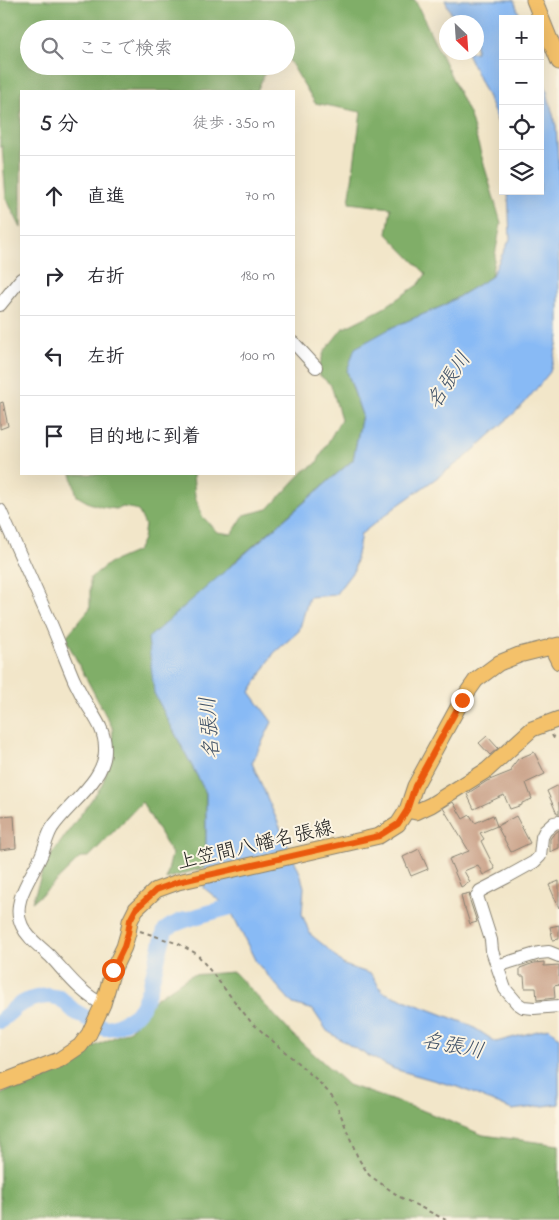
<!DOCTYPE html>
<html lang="ja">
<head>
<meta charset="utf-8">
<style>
	body { margin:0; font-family:"Indie Flower","Klee One",sans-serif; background:#f2f2f3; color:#2b2b33 }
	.controls { position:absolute; right:15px; top:15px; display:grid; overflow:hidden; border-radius:0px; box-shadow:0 5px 20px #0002 }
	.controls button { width:45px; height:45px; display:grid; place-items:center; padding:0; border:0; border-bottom:1px solid #e1e1e2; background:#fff; color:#2b2b33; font:25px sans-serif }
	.compass { position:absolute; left:439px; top:15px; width:45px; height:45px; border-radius:50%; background:#fff; box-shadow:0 5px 20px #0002; rotate:155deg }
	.stop { position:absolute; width:15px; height:15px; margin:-11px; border:4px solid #ea580c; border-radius:50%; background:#fff }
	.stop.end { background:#ea580c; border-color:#fff; box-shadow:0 1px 5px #0008 }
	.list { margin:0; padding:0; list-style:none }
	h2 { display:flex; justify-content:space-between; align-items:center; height:65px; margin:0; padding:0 20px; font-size:21px }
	h2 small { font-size:16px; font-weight:400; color:#7c7c81 }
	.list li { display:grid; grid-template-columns:32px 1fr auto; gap:15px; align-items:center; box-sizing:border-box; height:80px; padding:0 20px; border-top:1px solid #e1e1e2 }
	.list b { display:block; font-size:19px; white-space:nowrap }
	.list em { font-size:16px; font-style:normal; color:#7c7c81 }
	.icon { flex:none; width:28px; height:28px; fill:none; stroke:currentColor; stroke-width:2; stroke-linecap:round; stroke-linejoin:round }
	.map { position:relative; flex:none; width:559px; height:1220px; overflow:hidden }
	.search { position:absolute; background:#fff; box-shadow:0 5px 20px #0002; left:20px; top:20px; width:275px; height:55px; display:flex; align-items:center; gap:12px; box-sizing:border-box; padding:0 18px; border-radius:28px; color:#7c7c81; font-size:19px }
	.panel { position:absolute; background:#fff; box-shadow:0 5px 20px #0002; left:20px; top:90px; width:275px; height:385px; border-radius:0px }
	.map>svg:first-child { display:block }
</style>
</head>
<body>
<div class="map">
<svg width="559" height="1220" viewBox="0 0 559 1220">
	<rect width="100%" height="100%" fill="#fcf5e5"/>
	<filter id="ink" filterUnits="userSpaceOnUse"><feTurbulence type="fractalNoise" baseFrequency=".02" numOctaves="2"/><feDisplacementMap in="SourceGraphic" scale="10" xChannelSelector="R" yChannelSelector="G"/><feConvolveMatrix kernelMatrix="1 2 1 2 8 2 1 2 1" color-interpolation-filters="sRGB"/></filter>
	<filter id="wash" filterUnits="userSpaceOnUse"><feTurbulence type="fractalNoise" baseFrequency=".0096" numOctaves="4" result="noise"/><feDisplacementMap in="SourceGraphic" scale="20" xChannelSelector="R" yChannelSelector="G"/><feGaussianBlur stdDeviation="1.12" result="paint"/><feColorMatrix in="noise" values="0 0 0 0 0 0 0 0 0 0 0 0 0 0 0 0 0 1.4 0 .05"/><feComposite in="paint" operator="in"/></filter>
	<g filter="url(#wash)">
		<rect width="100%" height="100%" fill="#f2e6c9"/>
		<path fill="#80ae67" stroke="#4e6542" d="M0,0H415L470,116L501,223L491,277L443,306L393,327L347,371L362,415L353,460L232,564L154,693L206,793V867L166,879L172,854L142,802L89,857H81L47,890L32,902L46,862L102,785L111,757L113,729L65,638L90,608V578L109,563L137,551L143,539L145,525L139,512L134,509L123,507L116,509L102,507L89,503L77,496L71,474H193L195,496L202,516L217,532L232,534L244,515L268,509L304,471L316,464L341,419L331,385L317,373L324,352L342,329L382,309L419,284L426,274L387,234L391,208L349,203L361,112L315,103L286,55V29H29V66H268L257,91H21V228L6,198L2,146L0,148Z
			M234,972L293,1035L348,1085L424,1111L483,1135L559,1145V1220H0V1095L82,1052L130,1030L155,999L191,975Z"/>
		<path fill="#88baf5" stroke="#526b88" d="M445,0H514L521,19H503V136L490,102L467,53L476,52V22H455Z
			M540,65L556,126L559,177V337L550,372L523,405L466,457L397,506L361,534L354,570L335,595L309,597L299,631L274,653L250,692L272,722L252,763L300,873L304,887L302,914L310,934L326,947L344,965L371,974L383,992L470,1025L496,1042L549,1028L559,1037V1104L512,1110L461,1088L394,1069L354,1048L327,1031L313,1010L293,1004L256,962L230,909L204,888L206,856V793L154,693L148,638L353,460L362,415L347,371L355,348L393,327L443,306L491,277L510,239L508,191H540Z"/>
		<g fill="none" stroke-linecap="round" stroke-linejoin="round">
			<path stroke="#88baf5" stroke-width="16" d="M0,1021L17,1006L29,1000L40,997L49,996L60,998L74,1011L104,1028L114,1027L126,1021L136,1014L142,1007L150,987L165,930C175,922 186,920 198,916C215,911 231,907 248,902"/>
		</g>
		<g id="blocks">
			<path fill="#c69b82" d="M3,402L8,426L0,429V403Z
				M487,736L498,748L490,755L479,743Z
				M534,752L545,774L526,783L532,799L522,803V805L510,809L504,795L474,809L467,794L487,781L512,771L511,768L518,759Z
				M559,785V814H557L547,791Z
				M453,802L463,819L470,815L475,823L493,815L497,826L480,833L484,839L481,841L495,869L483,875L478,865L464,871L470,882L461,887L449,859L469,851L443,808Z
				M14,816L16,848L0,850V817Z
				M516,816L530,843L511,852L497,826Z
				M559,830V848L550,852V839L552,836Z
				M419,849L428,869L411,876L403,857Z
				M559,881V908L549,885Z
				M470,893L469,898L477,922L470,924L465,908H464L461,895Z
				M559,925V939L553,940L550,927Z
				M544,962V966L559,965V985L554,986L555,998L537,1000L536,988H525L524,976H520V968L534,963Z"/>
		</g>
	</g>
	<g filter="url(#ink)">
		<use href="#blocks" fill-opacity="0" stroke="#878172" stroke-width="1"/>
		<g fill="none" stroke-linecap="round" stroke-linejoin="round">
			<g stroke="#878172" stroke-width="14">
				<path id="minor" d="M0,305L21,279
					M294,343L316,367
					M0,510C16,545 32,581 48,617C57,637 65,659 74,680C78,688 82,696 86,703C95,718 105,730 105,748C107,779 68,804 52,828C47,836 45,847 41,856C32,877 10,902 22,926C28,939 41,947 50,956C66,973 82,995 103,1004
					M559,822L554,823L545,831L542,837L540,856L534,862L507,877L480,891L477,896L491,940L492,951L505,989L517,1003L523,1007L534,1008L559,1006
					M497,966L539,953L549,952L559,956"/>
			</g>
			<g stroke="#878172" stroke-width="17">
				<path id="major" d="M534,0L559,62
					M551,646L559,662
					M407,810L416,812L431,805L487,770L532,729L559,719
					M0,1083L59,1060L80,1046L89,1034L103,1004L113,970L124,947L128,933L130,921L136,909L156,890L178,882L379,836L398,824L407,810L415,786L462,700L476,680L499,663L519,655L559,645"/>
			</g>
			<path stroke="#878172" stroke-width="2" stroke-dasharray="4 4" stroke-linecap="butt" d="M552,735L555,740
				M140,931L179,944L197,954L251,1022L316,1079L334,1098L358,1158L369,1175L400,1197L446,1220"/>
			<use href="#minor" stroke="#fff" stroke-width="12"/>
			<use href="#major" stroke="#f4c16a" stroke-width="15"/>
		</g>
	</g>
	<g fill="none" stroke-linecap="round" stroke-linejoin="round" filter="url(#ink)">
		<path stroke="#ea580c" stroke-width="6" d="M113,970L124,947L128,933L130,920L136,909L156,890L178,882L379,836L398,824L407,810L415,786L462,700"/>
	</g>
	<g text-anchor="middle" stroke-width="4" stroke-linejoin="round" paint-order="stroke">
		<g font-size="20" fill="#1c1c1c" stroke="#fcf5e5">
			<text transform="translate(255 844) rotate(-13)" y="7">上笠間八幡名張線</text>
		</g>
		<g font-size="21" font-style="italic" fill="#425368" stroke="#fcf5e5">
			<text transform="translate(448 380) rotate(-57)" y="7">名張川</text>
			<text transform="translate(209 728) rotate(-94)" y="7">名張川</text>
			<text transform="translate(453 1045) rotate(11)" y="7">名張川</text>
		</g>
	</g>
</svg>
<div class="controls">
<button>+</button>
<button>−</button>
<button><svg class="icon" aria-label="locate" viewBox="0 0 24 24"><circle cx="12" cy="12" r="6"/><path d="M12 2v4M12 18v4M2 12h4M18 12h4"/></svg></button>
<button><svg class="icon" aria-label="layers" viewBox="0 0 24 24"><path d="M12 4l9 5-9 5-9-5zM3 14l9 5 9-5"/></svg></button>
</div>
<svg class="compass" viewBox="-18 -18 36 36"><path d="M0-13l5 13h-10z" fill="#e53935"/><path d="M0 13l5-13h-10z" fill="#7c7c81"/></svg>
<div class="stop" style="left:113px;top:970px"></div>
<div class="stop end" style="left:462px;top:700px"></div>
<div class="search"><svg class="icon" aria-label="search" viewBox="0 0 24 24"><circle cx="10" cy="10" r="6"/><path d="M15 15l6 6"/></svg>ここで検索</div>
<section class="panel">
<h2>5 分<small>徒歩 · 350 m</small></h2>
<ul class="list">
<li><svg class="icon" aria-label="ahead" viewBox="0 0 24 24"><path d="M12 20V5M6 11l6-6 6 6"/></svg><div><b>直進</b></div><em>70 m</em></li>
<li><svg class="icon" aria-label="right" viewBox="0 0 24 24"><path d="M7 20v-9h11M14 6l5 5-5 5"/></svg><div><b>右折</b></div><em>180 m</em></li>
<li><svg class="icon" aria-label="left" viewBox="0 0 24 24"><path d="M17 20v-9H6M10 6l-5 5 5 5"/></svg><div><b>左折</b></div><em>100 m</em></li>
<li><svg class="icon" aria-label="arrive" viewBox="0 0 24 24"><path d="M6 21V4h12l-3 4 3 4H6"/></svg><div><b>目的地に到着</b></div></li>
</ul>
</section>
</div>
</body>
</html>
